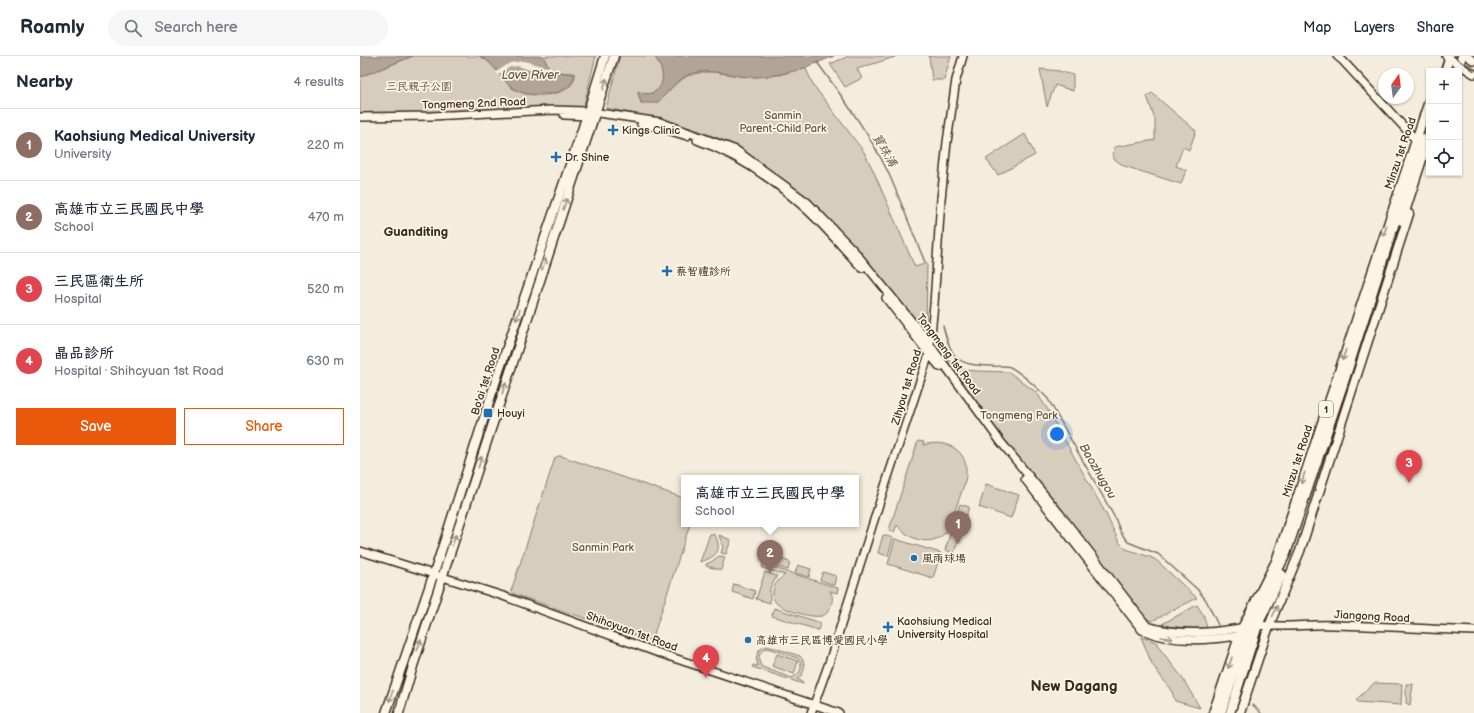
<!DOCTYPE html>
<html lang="en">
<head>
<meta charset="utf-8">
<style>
	body { margin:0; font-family:"Balsamiq Sans","LXGW WenKai TC",sans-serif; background:#f6f6f7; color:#1f2937 }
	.controls { position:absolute; right:12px; top:12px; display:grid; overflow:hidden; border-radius:0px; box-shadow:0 1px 3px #0004 }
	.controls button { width:36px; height:36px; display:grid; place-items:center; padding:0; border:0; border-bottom:1px solid #e0e1e3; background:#fff; color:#1f2937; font:20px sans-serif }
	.compass { position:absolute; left:1018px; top:12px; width:36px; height:36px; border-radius:50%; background:#fff; box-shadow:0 1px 3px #0004; rotate:14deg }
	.you { position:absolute; left:697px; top:378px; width:14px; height:14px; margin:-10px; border:3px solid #fff; border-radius:50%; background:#1a73e8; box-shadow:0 0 0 6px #1a73e833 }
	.badge { display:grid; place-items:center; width:26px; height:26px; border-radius:50%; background:#ea580c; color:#fff; font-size:13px; font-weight:700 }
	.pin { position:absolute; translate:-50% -33px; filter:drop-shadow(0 1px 2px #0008) }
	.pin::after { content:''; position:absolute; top:21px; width:14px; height:12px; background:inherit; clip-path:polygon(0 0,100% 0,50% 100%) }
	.popup { position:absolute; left:321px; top:419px; width:178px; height:52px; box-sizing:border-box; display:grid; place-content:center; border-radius:0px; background:#fff; filter:drop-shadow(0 1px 3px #0005); font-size:13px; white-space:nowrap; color:#747a83 }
	.popup b { font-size:15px; color:#1f2937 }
	.popup::after { content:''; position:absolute; left:50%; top:100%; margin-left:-8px; border:8px solid transparent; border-top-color:#fff }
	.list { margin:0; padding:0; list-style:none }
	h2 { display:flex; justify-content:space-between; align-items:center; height:52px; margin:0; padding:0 16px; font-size:17px }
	h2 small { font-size:13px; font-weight:400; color:#747a83 }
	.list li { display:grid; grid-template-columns:26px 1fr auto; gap:12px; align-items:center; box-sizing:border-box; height:72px; padding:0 16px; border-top:1px solid #e0e1e3 }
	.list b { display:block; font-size:15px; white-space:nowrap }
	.list p { margin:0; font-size:13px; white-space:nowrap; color:#747a83 }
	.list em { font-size:13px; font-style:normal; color:#747a83 }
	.actions { display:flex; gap:8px; padding:12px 16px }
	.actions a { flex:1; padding:9px 0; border:1px solid #ea580c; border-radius:0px; text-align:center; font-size:14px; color:#ea580c }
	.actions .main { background:#ea580c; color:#fff }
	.icon { flex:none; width:22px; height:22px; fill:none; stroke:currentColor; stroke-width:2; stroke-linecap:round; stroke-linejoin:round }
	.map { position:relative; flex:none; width:1114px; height:657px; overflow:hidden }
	header { display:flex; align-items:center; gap:24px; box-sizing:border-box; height:56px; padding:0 20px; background:#fff; border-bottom:1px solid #e0e1e3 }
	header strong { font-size:19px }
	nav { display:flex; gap:22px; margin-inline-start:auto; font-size:14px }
	.search { width:280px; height:36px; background:#f6f6f7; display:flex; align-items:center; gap:10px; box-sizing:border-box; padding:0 14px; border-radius:22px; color:#747a83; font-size:15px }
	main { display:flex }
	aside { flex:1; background:#fff }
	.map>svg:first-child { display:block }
</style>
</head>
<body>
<header>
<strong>Roamly</strong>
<div class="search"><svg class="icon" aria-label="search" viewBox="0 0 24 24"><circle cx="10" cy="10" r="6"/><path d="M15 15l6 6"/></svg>Search here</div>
<nav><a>Map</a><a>Layers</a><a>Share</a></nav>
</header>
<main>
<aside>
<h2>Nearby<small>4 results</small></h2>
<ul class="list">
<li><span class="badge" style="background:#8d6e63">1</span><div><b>Kaohsiung Medical University</b><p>University</p></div><em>220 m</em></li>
<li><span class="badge" style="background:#8d6e63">2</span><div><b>高雄市立三民國民中學</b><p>School</p></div><em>470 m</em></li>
<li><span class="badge" style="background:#e0444e">3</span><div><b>三民區衛生所</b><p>Hospital</p></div><em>520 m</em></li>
<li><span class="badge" style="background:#e0444e">4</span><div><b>晶品診所</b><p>Hospital · Shihcyuan 1st Road</p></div><em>630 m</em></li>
</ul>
<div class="actions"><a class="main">Save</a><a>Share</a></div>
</aside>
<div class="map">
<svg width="1114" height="657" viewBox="0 0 1114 657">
	<rect width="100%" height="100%" fill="#f4eddd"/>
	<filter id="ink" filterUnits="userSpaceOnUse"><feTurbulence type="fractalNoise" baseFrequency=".025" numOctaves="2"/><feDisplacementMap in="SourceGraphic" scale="8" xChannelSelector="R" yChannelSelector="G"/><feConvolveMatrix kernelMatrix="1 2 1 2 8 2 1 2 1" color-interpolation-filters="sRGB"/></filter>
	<g filter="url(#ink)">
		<path fill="#d6cdbd" stroke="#887c6e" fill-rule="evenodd" d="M53,0H119C135,7 139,21 152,32C165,42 200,42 211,29C213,27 214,23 215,21L214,17C198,16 190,17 183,0H236L223,53L0,60V21Z
			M260,0H294C303,11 309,32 291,37C287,39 282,37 278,37L281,47L301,43L313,30L327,20L343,16H354L379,20L395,21L419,19L445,11L454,30L504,96L512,112L555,211L567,207L566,273L562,275L481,179L447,141L377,90L340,75L301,63L246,52Z
			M489,0H534L535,1L497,13L502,22L485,31L470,8Z
			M569,0H591L584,24H572Z
			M680,13L699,15L713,19V35L695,29L687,51Z
			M792,37L836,75L829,94L823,91L816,110L826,114L821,128L764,110L753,102L754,91L795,84V64L787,40Z
			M665,78L675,99L638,119L626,103Z
			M583,302H586L597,311L604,314L618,315L649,316L677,337L688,354L746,458L759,486L766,493L790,501L796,504L837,542L792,565L785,562L639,379Z
			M558,385L564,386L563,389C584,383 608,392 606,417C606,427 601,437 598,446C594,456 592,469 585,477C570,492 548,483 537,469L534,476L529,474Z
			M198,400H201L324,442V468H330L292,584H289L154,538L151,535L195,402Z
			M626,428L659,439L651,462L619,451Z
			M600,448L609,451L594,497L585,494Z
			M350,478L355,479C363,495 356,501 340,506Z
			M359,479L371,484L366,498L361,497L363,491Z
			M523,479L533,482L528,500L518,497Z
			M535,483L581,497L573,522L528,508Z
			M406,498L430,506L428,514L403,506Z
			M359,500L365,501L361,514L346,510V508L351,506Z
			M403,508L478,532L477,537L470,535C473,540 473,544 471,549C470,553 468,557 464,559C456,564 424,554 417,548C408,538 415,525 425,519L402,512Z
			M438,509L451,513L449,521L435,517Z
			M405,516L417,520L410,532V547L396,543Z
			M463,516L476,520L474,529L460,524Z
			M374,528L395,535L393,543L372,536Z
			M837,549L844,560L847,572H817L802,568Z
			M414,552L461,567L458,574L412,560Z
			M781,581L796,586L800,593L821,620L840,652L815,645L812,636L792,608Z
			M406,590L415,592L440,600C447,608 445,618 437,623L443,626V628L392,611L393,609L398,610L396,602L399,594ZM407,592L437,602C442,606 442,612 439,617L432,622L402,611C397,604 398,595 407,592Z
			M417,598L438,605L434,618L412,610Z
			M1014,627L1042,628L1041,649L998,646L996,644Z
			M1046,628H1053L1050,649L1046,647Z"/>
		<path fill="#b0a596" stroke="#817466" d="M0,0H53L0,21Z
			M120,0H183C190,17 197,16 214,18C215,24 211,29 206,32C198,38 188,38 179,38C174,38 168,39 164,37C143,32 138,8 120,0Z
			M294,0H474C466,3 460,6 452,9C436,16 413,20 395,21C373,22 348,9 326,20C314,27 307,38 297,47H281L278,35C284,38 289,39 294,36C308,28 302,10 294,0Z"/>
		<path fill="#f4eddd" d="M164,5L185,11L190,10L193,12L181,16L170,14L158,10L150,11L138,19L136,16L150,7Z"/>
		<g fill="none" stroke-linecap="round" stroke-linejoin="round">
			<path stroke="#817466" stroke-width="1.5" d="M457,6C482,41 509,77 528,116C541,145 552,176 565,206
				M583,270C592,303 596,309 631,310C637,311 644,309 650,311C660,316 680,334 688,343L755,462L761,477L768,486L798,498L837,533L846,544L858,569
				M893,649L901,657"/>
			<g stroke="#3b2a1e" stroke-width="10">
				<path id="tertiary" d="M977,0L983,5L1056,84L1060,85
					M1086,0L1114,18
					M1107,0L1114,5
					M204,59L231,60
					M0,61L71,60L192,54L225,55L300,66L376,94L447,146L495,196L562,278L640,385L700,458L787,570C823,581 861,576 898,569C922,572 949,568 974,569C1021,570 1067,573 1114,575
					M281,68L298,71L327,80
					M337,84C377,98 414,124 445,152C465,170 483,192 502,212
					M526,242L569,298L580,311
					M665,423L782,574C814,588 851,584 885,579
					M0,495L143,540L296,596L479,657
					M451,657L469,607L520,445L569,298L574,248L581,143L587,86L596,24L603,0"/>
			</g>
			<g stroke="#3b2a1e" stroke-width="11">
				<path id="secondary" d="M26,657L77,508L140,312L223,71L245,0
					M39,657L53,610L254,0"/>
			</g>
			<g stroke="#3b2a1e" stroke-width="11">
				<path id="primary" d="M1085,15L1090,0
					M1097,15L1102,0
					M1042,165L1069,82
					M853,657L882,572L916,505L1069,45
					M861,657L890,570L926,498L985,323L1062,82
					M870,657L898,569L922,518
					M880,657L909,570L940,495L1049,158"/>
			</g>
			<use href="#tertiary" stroke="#fcf5e5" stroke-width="7"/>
			<use href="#secondary" stroke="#fcf5e5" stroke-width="8"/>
			<use href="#primary" stroke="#fcf5e5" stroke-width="8"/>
			<path stroke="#3b2a1e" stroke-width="1" d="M1093,0L1114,15"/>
		</g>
		<defs><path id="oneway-shaft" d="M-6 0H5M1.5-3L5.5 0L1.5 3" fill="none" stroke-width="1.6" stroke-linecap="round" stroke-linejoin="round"/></defs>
		<g stroke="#9c9082">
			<use href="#oneway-shaft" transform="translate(245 28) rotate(-73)"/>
			<use href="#oneway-shaft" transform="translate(205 148) rotate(-71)"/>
			<use href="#oneway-shaft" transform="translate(1025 175) rotate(108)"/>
			<use href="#oneway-shaft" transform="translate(184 208) rotate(-72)"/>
			<use href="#oneway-shaft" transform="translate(158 259) rotate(109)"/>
			<use href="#oneway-shaft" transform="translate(984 299) rotate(108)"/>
			<use href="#oneway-shaft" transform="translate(144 332) rotate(-72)"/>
			<use href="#oneway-shaft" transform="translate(120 406) rotate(-73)"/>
			<use href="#oneway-shaft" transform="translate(943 422) rotate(108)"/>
			<use href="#oneway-shaft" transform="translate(94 484) rotate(-71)"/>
			<use href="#oneway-shaft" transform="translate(915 555) rotate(-66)"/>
			<use href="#oneway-shaft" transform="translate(807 582) rotate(9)"/>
			<use href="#oneway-shaft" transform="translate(59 589) rotate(-72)"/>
			<use href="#oneway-shaft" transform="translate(870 607) rotate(109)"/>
			<use href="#oneway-shaft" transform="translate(31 640) rotate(109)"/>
		</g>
	</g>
	<g fill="#1f6fb2" stroke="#fcf5e5" stroke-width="1.5">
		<path d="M251 68h4v4h4v4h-4v4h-4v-4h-4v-4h4z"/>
		<path d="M194 95h4v4h4v4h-4v4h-4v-4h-4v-4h4z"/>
		<path d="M305 209h4v4h4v4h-4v4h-4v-4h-4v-4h4z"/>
		<rect x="123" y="352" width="10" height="10" rx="2"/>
		<circle cx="554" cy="502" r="4"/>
		<path d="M526 565h4v4h4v4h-4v4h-4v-4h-4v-4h4z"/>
		<circle cx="388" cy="584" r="4"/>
	</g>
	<g text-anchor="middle" stroke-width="3.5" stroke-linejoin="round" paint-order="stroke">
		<rect fill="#fcf5e5" stroke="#75675a" stroke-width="1" x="959" y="345" width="14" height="16" rx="3"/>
		<g font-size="10" font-weight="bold" fill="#3b2a1e">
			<text x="966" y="357">1</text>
		</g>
		<g font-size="11" fill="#625346" stroke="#fcf5e5">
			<text x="59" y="34">三民親子公園</text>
			<text x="423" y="63">Sanmin<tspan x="423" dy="13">Parent-Child Park</tspan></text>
			<text x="659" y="363">Tongmeng Park</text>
			<text x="243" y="495">Sanmin Park</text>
		</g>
		<g font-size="11" fill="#3b2a1e" stroke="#fcf5e5">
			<text transform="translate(114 47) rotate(-2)" y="4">Tongmeng 2nd Road</text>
			<text transform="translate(1040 97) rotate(-71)" y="4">Minzu 1st Road</text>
			<text transform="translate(589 298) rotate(53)" y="4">Tongmeng 1st Road</text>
			<text transform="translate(125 325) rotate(-72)" y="4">Bo'ai 1st Road</text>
			<text transform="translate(546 331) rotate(-73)" y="4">Zihyou 1st Road</text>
			<text transform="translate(937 405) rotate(-72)" y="4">Minzu 1st Road</text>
			<text transform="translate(1012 560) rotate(3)" y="4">Jiangong Road</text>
			<text transform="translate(272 575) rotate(20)" y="4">Shihcyuan 1st Road</text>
		</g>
		<g font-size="11" fill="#3b2a1e" stroke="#fcf5e5" text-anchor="start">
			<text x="262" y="78">Kings Clinic</text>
			<text x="205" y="105">Dr. Shine</text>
			<text x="316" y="219">蔡智禮診所</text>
			<text x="137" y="361">Houyi</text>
			<text x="562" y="506">風雨球場</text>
			<text x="537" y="569">Kaohsiung Medical<tspan x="537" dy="13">University Hospital</tspan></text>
			<text x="396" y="588">高雄市三民區博愛國民小學</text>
		</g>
		<g font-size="12" font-style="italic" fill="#645548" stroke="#fcf5e5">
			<text x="170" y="23">Love River</text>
			<text transform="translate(525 94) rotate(60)" y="4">寶珠溝</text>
			<text transform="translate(738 415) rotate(60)" y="4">Baozhugou</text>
		</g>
		<g font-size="13" font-weight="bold" fill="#3b2a1e" stroke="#fcf5e5">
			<text x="56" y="180">Guanditing</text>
		</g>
		<g font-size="15" font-weight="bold" fill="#3b2a1e" stroke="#fcf5e5">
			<text x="714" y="635">New Dagang</text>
		</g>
	</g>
</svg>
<div class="controls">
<button>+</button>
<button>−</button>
<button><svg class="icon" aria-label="locate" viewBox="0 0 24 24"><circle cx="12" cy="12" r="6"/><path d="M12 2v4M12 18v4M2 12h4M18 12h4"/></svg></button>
</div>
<svg class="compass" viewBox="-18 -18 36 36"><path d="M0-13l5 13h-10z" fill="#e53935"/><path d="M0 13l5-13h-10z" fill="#747a83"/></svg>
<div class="you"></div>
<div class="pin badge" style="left:598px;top:488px;background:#8d6e63">1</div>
<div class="pin badge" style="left:410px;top:517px;background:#8d6e63">2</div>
<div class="popup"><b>高雄市立三民國民中學</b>School</div>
<div class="pin badge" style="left:1049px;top:427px;background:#e0444e">3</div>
<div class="pin badge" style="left:346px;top:622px;background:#e0444e">4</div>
</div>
</main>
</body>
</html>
